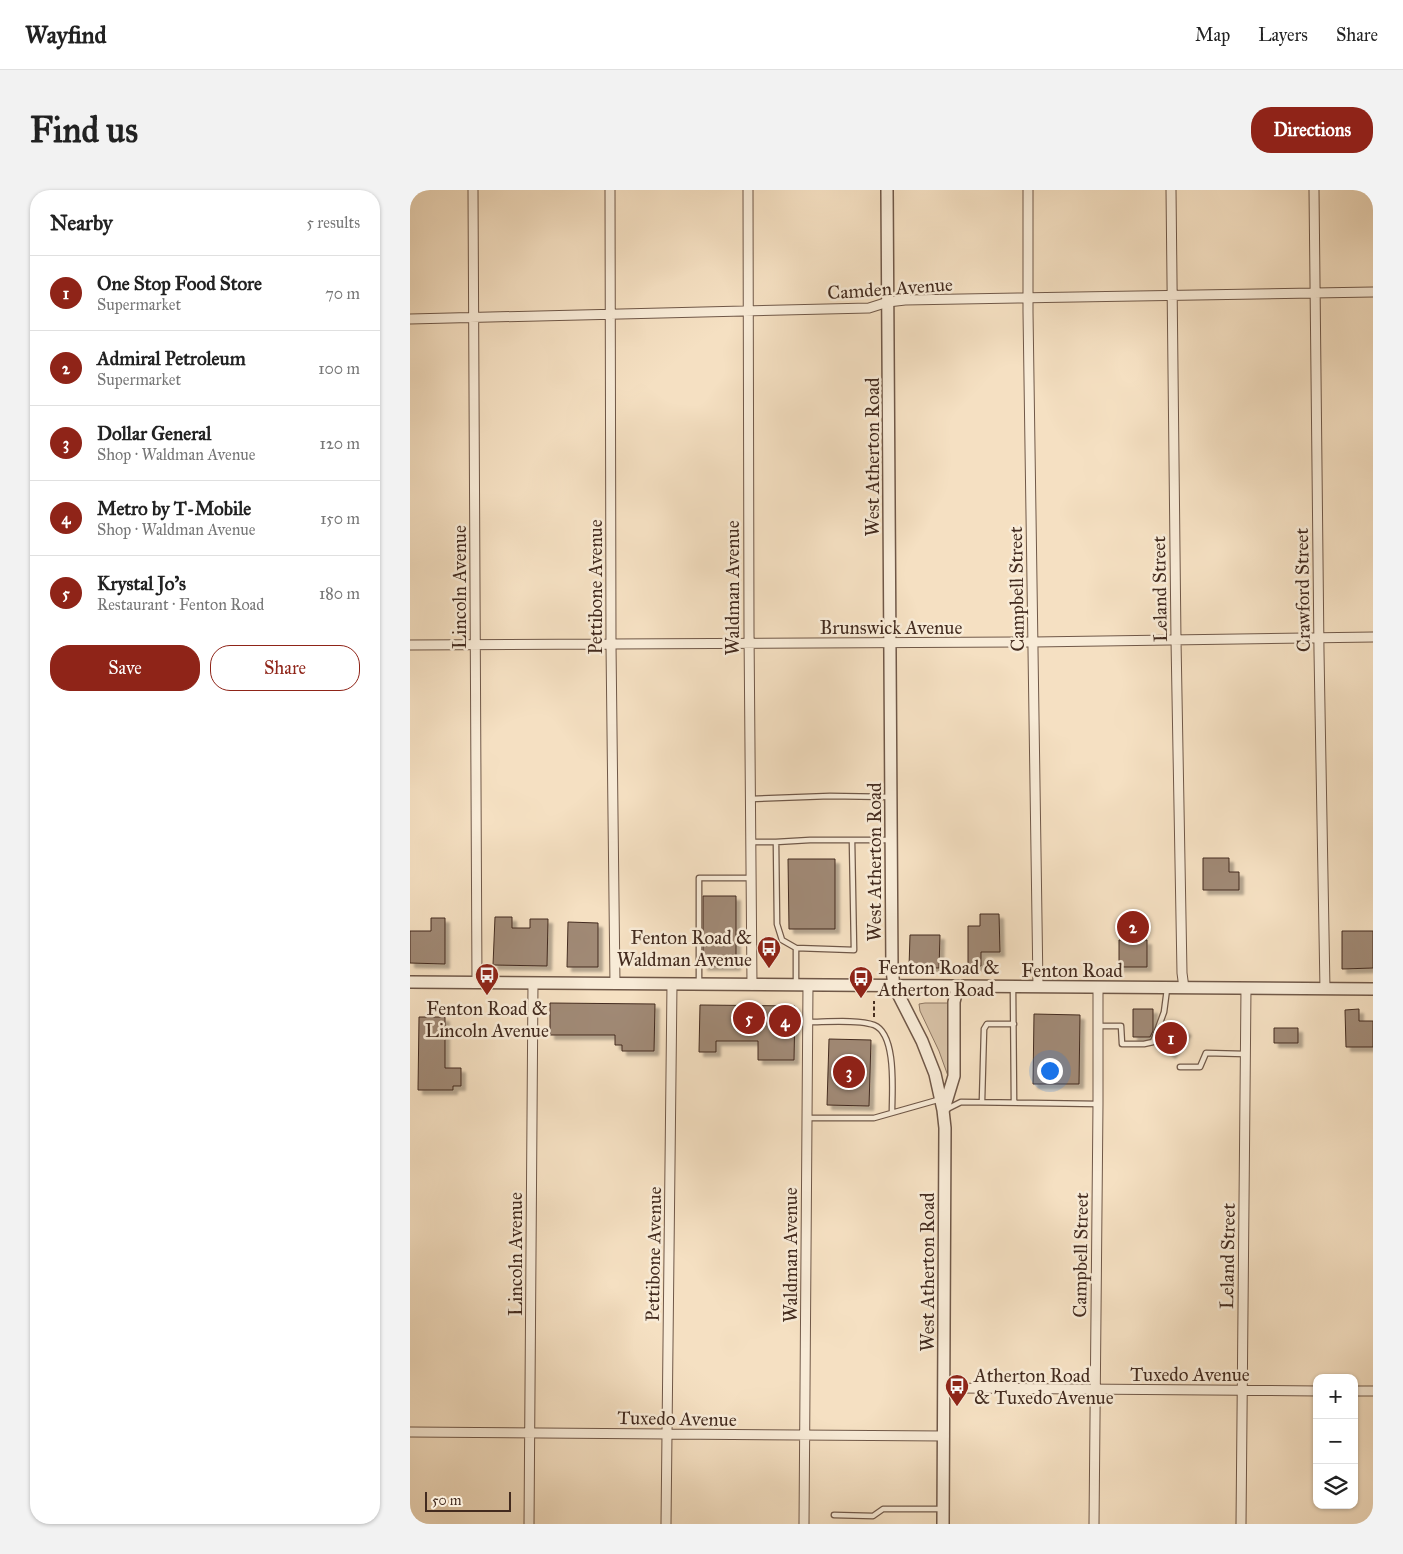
<!DOCTYPE html>
<html lang="en">
<head>
<meta charset="utf-8">
<style>
	body { margin:0; font-family:"IM FELL Great Primer",serif; background:#f2f2f2; color:#222 }
	.controls { position:absolute; right:15px; bottom:15px; display:grid; overflow:hidden; border-radius:10px; box-shadow:0 1px 4px #0004 }
	.controls button { width:45px; height:45px; display:grid; place-items:center; padding:0; border:0; border-bottom:1px solid #e0e0e0; background:#fff; color:#222; font:25px sans-serif }
	.scale { position:absolute; left:15px; bottom:12px; width:86px; box-sizing:border-box; padding-left:5px; border:2px solid #432b1f; border-top:0; font-size:14px; line-height:18px; white-space:nowrap; color:#432b1f; -webkit-text-stroke:4px #f8ebd7; paint-order:stroke }
	.you { position:absolute; left:639px; top:880px; width:18px; height:18px; margin:-12px; border:4px solid #fff; border-radius:50%; background:#1a73e8; box-shadow:0 0 0 8px #1a73e833 }
	.badge { display:grid; place-items:center; width:32px; height:32px; border-radius:50%; background:#8f2418; color:#fff; font-size:16px; font-weight:700 }
	.pin { position:absolute; translate:-50% -50%; border:2px solid #fff; box-shadow:0 1px 5px #0006 }
	.list { margin:0; padding:0; list-style:none }
	h2 { display:flex; justify-content:space-between; align-items:center; height:65px; margin:0; padding:0 20px; font-size:21px }
	h2 small { font-size:16px; font-weight:400; color:#767676 }
	.list li { display:grid; grid-template-columns:32px 1fr auto; gap:15px; align-items:center; box-sizing:border-box; height:75px; padding:0 20px; border-top:1px solid #e0e0e0 }
	.list b { display:block; font-size:19px; white-space:nowrap }
	.list p { margin:0; font-size:16px; white-space:nowrap; color:#767676 }
	.list em { font-size:16px; font-style:normal; color:#767676 }
	.actions { display:flex; gap:10px; padding:15px 20px }
	.actions a { flex:1; padding:11px 0; border:1px solid #8f2418; border-radius:20px; text-align:center; font-size:18px; color:#8f2418 }
	.actions .main { background:#8f2418; color:#fff }
	.icon { flex:none; width:28px; height:28px; fill:none; stroke:currentColor; stroke-width:2; stroke-linecap:round; stroke-linejoin:round }
	.map { position:relative; flex:none; width:963px; height:1334px; overflow:hidden; border-radius:20px }
	header { display:flex; align-items:center; gap:30px; box-sizing:border-box; height:70px; padding:0 25px; background:#fff; border-bottom:1px solid #e0e0e0 }
	header strong { font-size:24px }
	nav { display:flex; gap:28px; margin-inline-start:auto; font-size:18px }
	.intro { display:flex; align-items:center; justify-content:space-between; box-sizing:border-box; height:120px; padding:0 30px }
	h1 { margin:0; font-size:35px }
	.button { padding:12px 22px; border-radius:20px; background:#8f2418; color:#fff; font-size:18px; font-weight:700 }
	main { display:flex; gap:30px; padding:0 30px }
	aside { flex:1; background:#fff; border-radius:20px; box-shadow:0 1px 4px #0004 }
	.map>svg:first-child { display:block }
</style>
</head>
<body>
<header>
<strong>Wayfind</strong>
<nav><a>Map</a><a>Layers</a><a>Share</a></nav>
</header>
<div class="intro"><h1>Find us</h1><a class="button">Directions</a></div>
<main>
<aside>
<h2>Nearby<small>5 results</small></h2>
<ul class="list">
<li><span class="badge">1</span><div><b>One Stop Food Store</b><p>Supermarket</p></div><em>70 m</em></li>
<li><span class="badge">2</span><div><b>Admiral Petroleum</b><p>Supermarket</p></div><em>100 m</em></li>
<li><span class="badge">3</span><div><b>Dollar General</b><p>Shop · Waldman Avenue</p></div><em>120 m</em></li>
<li><span class="badge">4</span><div><b>Metro by T-Mobile</b><p>Shop · Waldman Avenue</p></div><em>150 m</em></li>
<li><span class="badge">5</span><div><b>Krystal Jo's</b><p>Restaurant · Fenton Road</p></div><em>180 m</em></li>
</ul>
<div class="actions"><a class="main">Save</a><a>Share</a></div>
</aside>
<div class="map">
<svg width="963" height="1334" viewBox="0 0 963 1334">
	<defs>
		<filter id="shadow"><feDropShadow dx="4.5" dy="4.5" stdDeviation="1" flood-color="#0004"/></filter>
	</defs>
	<rect width="100%" height="100%" fill="#f5e0c2"/>
	<filter id="stains"><feTurbulence type="fractalNoise" baseFrequency=".004" numOctaves="4"/><feColorMatrix values="0 0 0 0 .2 0 0 0 0 .09 0 0 0 0 .02 0 0 0 .5 -.17"/></filter>
	<radialGradient id="worn" r=".72"><stop offset=".6" stop-color="#630" stop-opacity="0"/><stop offset="1" stop-color="#630" stop-opacity=".3"/></radialGradient>
	<path fill="#d7c1a6" stroke="#8d7662" d="M515,813H541L538,886L529,861L510,821L509,814Z"/>
	<path fill="#a08974" stroke="#432b1f" filter="url(#shadow)" d="M793,668H819V682H829V700H793Z
		M378,669H425V739H379Z
		M293,706H326V776H293Z
		M570,724H589L590,762H571V776H558V736H570Z
		M85,727H102V738H120V729H138L137,776L83,775Z
		M21,728H35V774L0,773V741H21Z
		M716,731H731V750H737V777H709V750H716Z
		M158,732L188,733V777H157Z
		M932,741H963V778L932,779Z
		M500,745H530L529,778L499,777Z
		M140,813L245,814L244,861H212V855H205V845H140Z
		M290,815L385,816L384,870H348V851H306V862H289Z
		M723,819H743V841L740,847H723Z
		M949,819V831H963V857H936L935,820Z
		M624,824L670,825L669,894H623Z
		M9,827H35V878H51V896H43V900H8Z
		M763,833L777,841L761,864L748,854Z
		M864,838H888V853H864Z
		M419,849L461,850L459,916L417,915Z"/>
	<g fill="none" stroke-linecap="round" stroke-linejoin="round">
		<g stroke="#705848" stroke-width="7">
			<path id="service" d="M341,609L420,606L480,607
				M341,652H366L367,734L372,750L386,758V794
				M366,652L400,650H480
				M386,758L444,760L442,650
				M289,793V688H341
				M603,798L604,912
				M398,832C415,832 449,829 464,835C487,844 482,902 482,922
				M688,836H711L712,854H734L743,852L754,822L757,799
				M770,877H790L796,863L835,864
				M572,911L574,839L577,834H604
				M537,919L551,912L688,914
				M397,928H464L531,909
				M424,1325L463,1326L473,1319H532"/>
		</g>
		<g stroke="#705848" stroke-width="11">
			<path id="minor" d="M63,0L67,793
				M200,0L201,455L205,794
				M338,0L339,441L342,795
				M618,0V122L628,797
				M761,0L766,450L772,783L774,798
				M904,0L909,462L915,799
				M0,129L459,118L478,112L495,110L963,102
				M0,455L624,452L963,447
				M534,1197L549,1198L907,1201
				M944,1201H963
				M0,1242L534,1246
				M119,1334L123,793
				M256,1334L262,794
				M394,1334L398,795
				M684,1334L688,914V797
				M831,1334L836,798"/>
		</g>
		<g stroke="#705848" stroke-width="14">
			<path id="tertiary" d="M477,0L482,780L484,796L512,851L525,884L533,920L535,938L533,1334
				M0,792L963,799
				M534,919L544,886V812L546,804L551,796"/>
		</g>
		<path stroke="#432b1f" stroke-width="2" stroke-dasharray="4 2.5" stroke-linecap="butt" d="M464,827V811"/>
		<use href="#service" stroke="#f8ebd7" stroke-width="4.5"/>
		<use href="#minor" stroke="#f8ebd7" stroke-width="9"/>
		<use href="#tertiary" stroke="#f8ebd7" stroke-width="11"/>
	</g>
	<defs>
		<g id="bus-pin" transform="scale(1.25)"><path d="M0 17L-7.5 6A9.5 9.5 0 1 1 7.5 6Z" fill="#8f2418" stroke="#f8ebd7"/><path d="M-5-6H5V4H4V6H2V4H-2V6H-4V4H-5ZM-3.5-4V0h7V-4ZM-3.5 1.2v1.5H-2V1.2ZM2 1.2v1.5H3.5V1.2Z" fill="#fff"/></g>
	</defs>
	<g fill-rule="evenodd">
		<use href="#bus-pin" x="359" y="758"/>
		<use href="#bus-pin" x="77" y="785"/>
		<use href="#bus-pin" x="451" y="788"/>
		<use href="#bus-pin" x="547" y="1196"/>
	</g>
	<g text-anchor="middle" stroke-width="5" stroke-linejoin="round" paint-order="stroke">
		<g font-size="19" fill="#432b1f" stroke="#f8ebd7">
			<text transform="translate(480 98) rotate(-4)" y="7">Camden Avenue</text>
			<text transform="translate(462 267) rotate(-90)" y="7">West Atherton Road</text>
			<text transform="translate(49 397) rotate(-90)" y="7">Lincoln Avenue</text>
			<text transform="translate(185 397) rotate(-90)" y="7">Pettibone Avenue</text>
			<text transform="translate(322 398) rotate(-90)" y="7">Waldman Avenue</text>
			<text transform="translate(606 399) rotate(-91)" y="7">Campbell Street</text>
			<text transform="translate(749 399) rotate(-91)" y="7">Leland Street</text>
			<text transform="translate(892 400) rotate(-91)" y="7">Crawford Street</text>
			<text x="481" y="444">Brunswick Avenue</text>
			<text transform="translate(464 672) rotate(-90)" y="7">West Atherton Road</text>
			<text x="662" y="787">Fenton Road</text>
			<text transform="translate(105 1064) rotate(-90)" y="7">Lincoln Avenue</text>
			<text transform="translate(243 1064) rotate(-89)" y="7">Pettibone Avenue</text>
			<text transform="translate(380 1065) rotate(-90)" y="7">Waldman Avenue</text>
			<text transform="translate(670 1065) rotate(-89)" y="7">Campbell Street</text>
			<text transform="translate(817 1066) rotate(-89)" y="7">Leland Street</text>
			<text transform="translate(517 1082) rotate(-90)" y="7">West Atherton Road</text>
			<text x="780" y="1191">Tuxedo Avenue</text>
			<text transform="translate(267 1228) rotate(1)" y="7">Tuxedo Avenue</text>
		</g>
		<g font-size="19" fill="#432b1f" stroke="#f8ebd7" text-anchor="start">
			<text x="342" y="754" text-anchor="end">Fenton Road &amp;<tspan x="342" dy="22">Waldman Avenue</tspan></text>
			<text x="468" y="784">Fenton Road &amp;<tspan x="468" dy="22">Atherton Road</tspan></text>
			<text x="77" y="825" text-anchor="middle">Fenton Road &amp;<tspan x="77" dy="22">Lincoln Avenue</tspan></text>
			<text x="564" y="1192">Atherton Road<tspan x="564" dy="22">&amp; Tuxedo Avenue</tspan></text>
		</g>
	</g>
	<rect width="100%" height="100%" filter="url(#stains)"/>
	<rect width="100%" height="100%" fill="url(#worn)"/>
</svg>
<div class="controls">
<button>+</button>
<button>−</button>
<button><svg class="icon" aria-label="layers" viewBox="0 0 24 24"><path d="M12 4l9 5-9 5-9-5zM3 14l9 5 9-5"/></svg></button>
</div>
<div class="scale">50 m</div>
<div class="you"></div>
<div class="pin badge" style="left:761px;top:848px">1</div>
<div class="pin badge" style="left:723px;top:737px">2</div>
<div class="pin badge" style="left:439px;top:882px">3</div>
<div class="pin badge" style="left:375px;top:831px">4</div>
<div class="pin badge" style="left:339px;top:828px">5</div>
</div>
</main>
</body>
</html>
